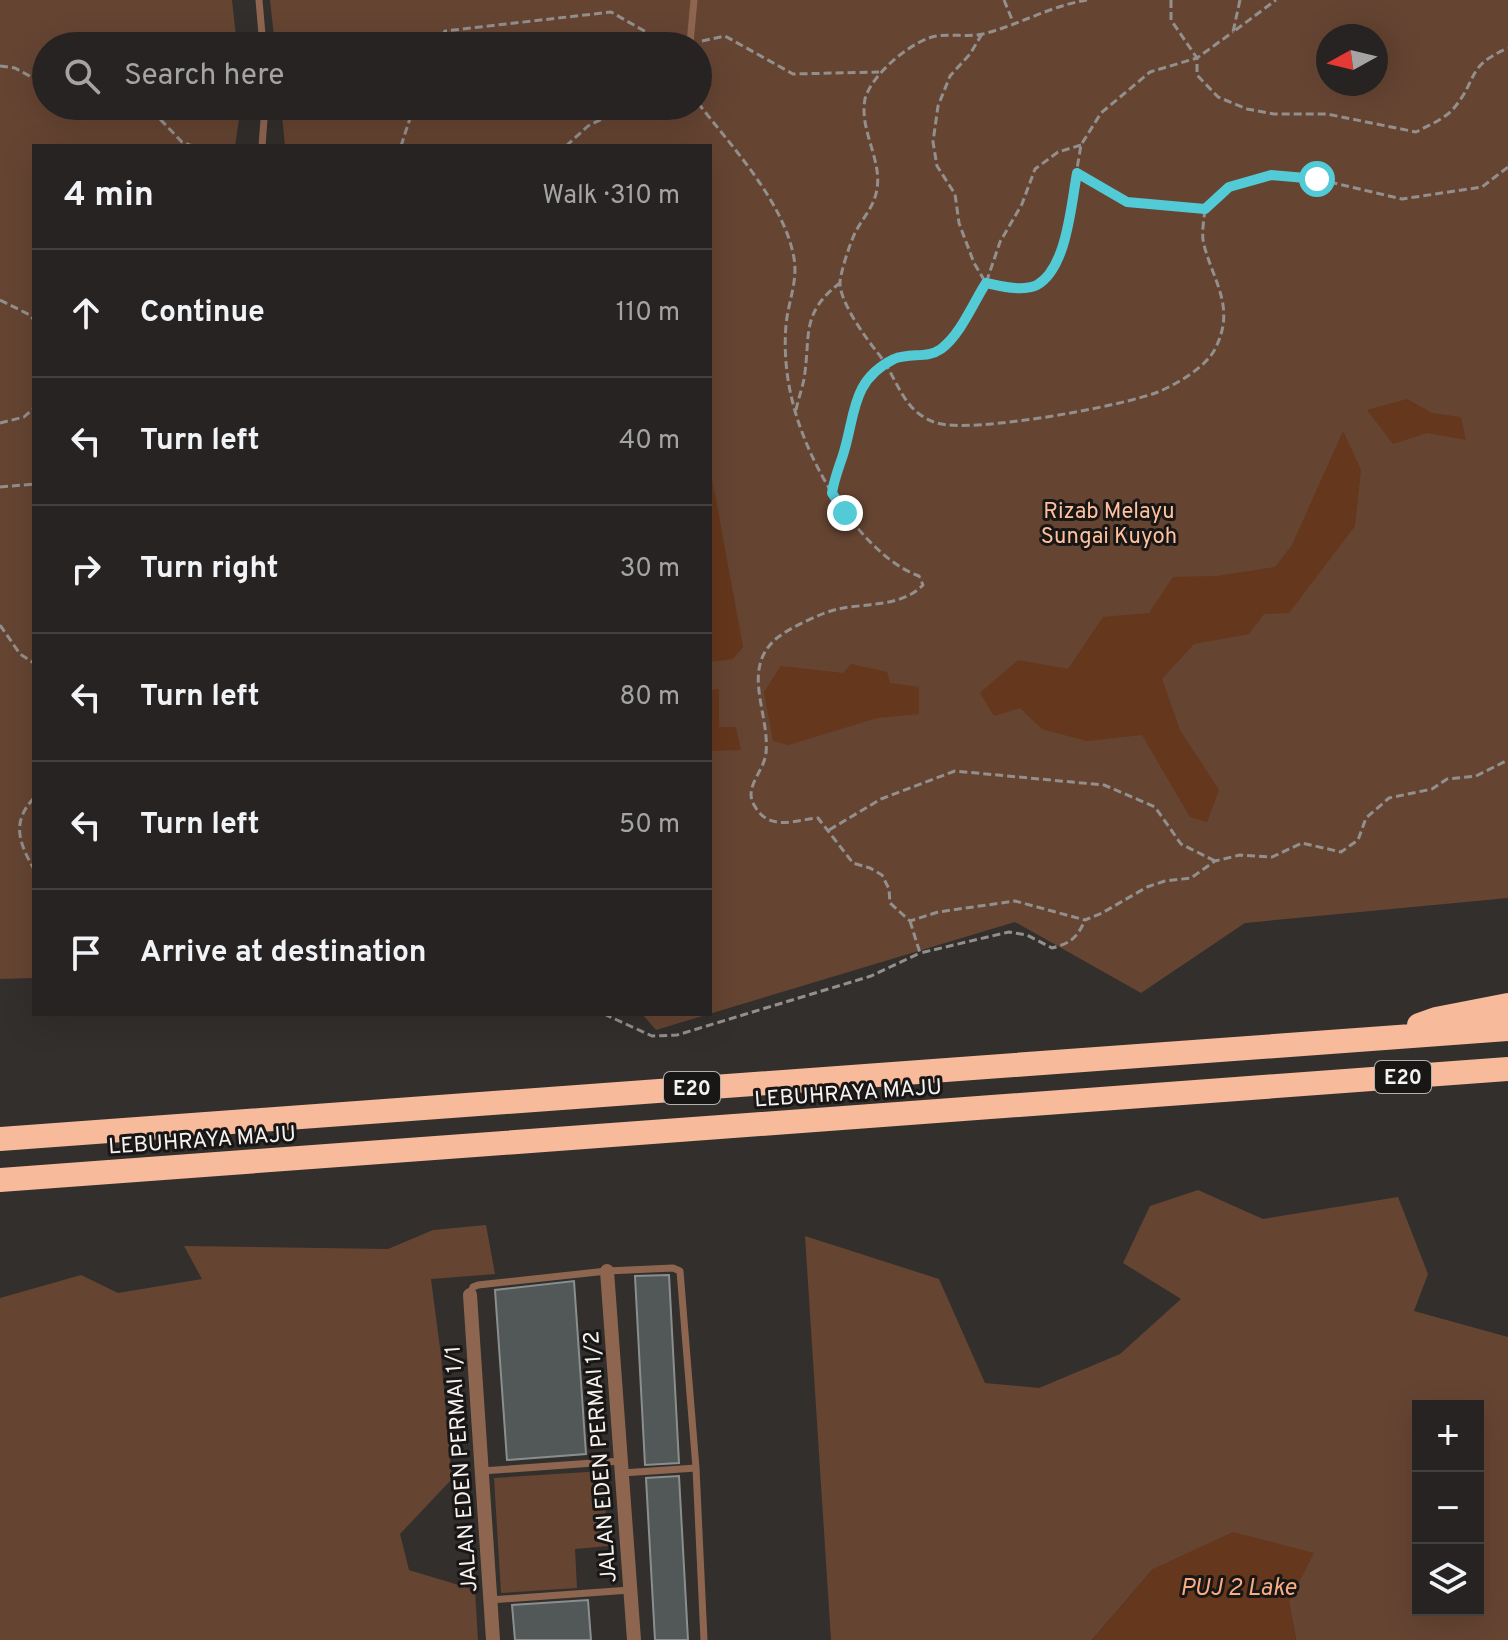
<!DOCTYPE html>
<html lang="en">
<head>
<meta charset="utf-8">
<style>
	body { margin:0; font-family:Overpass,sans-serif; background:#2e2b2a; color:#f1f3f6 }
	.controls { position:absolute; right:24px; bottom:24px; display:grid; overflow:hidden; border-radius:0px; box-shadow:0 8px 32px #0002 }
	.controls button { width:72px; height:72px; display:grid; place-items:center; padding:0; border:0; border-bottom:2px solid #424040; background:#262322; color:#f1f3f6; font:40px sans-serif }
	.compass { position:absolute; left:1316px; top:24px; width:72px; height:72px; border-radius:50%; background:#262322; box-shadow:0 8px 32px #0002; rotate:262deg }
	.stop { position:absolute; width:24px; height:24px; margin:-18px; border:6px solid #52cbd7; border-radius:50%; background:#fff }
	.stop.end { background:#52cbd7; border-color:#fff; box-shadow:0 2px 8px #0008 }
	.list { margin:0; padding:0; list-style:none }
	h2 { display:flex; justify-content:space-between; align-items:center; height:104px; margin:0; padding:0 32px; font-size:34px }
	h2 small { font-size:26px; font-weight:400; color:#a4a4a5 }
	.list li { display:grid; grid-template-columns:52px 1fr auto; gap:24px; align-items:center; box-sizing:border-box; height:128px; padding:0 32px; border-top:2px solid #424040 }
	.list b { display:block; font-size:30px; white-space:nowrap }
	.list em { font-size:26px; font-style:normal; color:#a4a4a5 }
	.icon { flex:none; width:44px; height:44px; fill:none; stroke:currentColor; stroke-width:2; stroke-linecap:round; stroke-linejoin:round }
	.map { position:relative; flex:none; width:1508px; height:1640px; overflow:hidden }
	.search { position:absolute; background:#262322; box-shadow:0 8px 32px #0002; left:32px; top:32px; width:680px; height:88px; display:flex; align-items:center; gap:20px; box-sizing:border-box; padding:0 28px; border-radius:44px; color:#a4a4a5; font-size:30px }
	.panel { position:absolute; background:#262322; box-shadow:0 8px 32px #0002; left:32px; top:144px; width:680px; height:872px; border-radius:0px }
	.map>svg:first-child { display:block }
</style>
</head>
<body>
<div class="map">
<svg width="1508" height="1640" viewBox="0 0 1508 1640">
	<rect width="100%" height="100%" fill="#332f2d"/>
	<path fill="#654432" fill-rule="evenodd" d="M0,0H232L237,46H46V106H241L235,146H34V978L0,979Z
		M270,0H1508V898L1245,923L1141,993L1015,922L656,1030L642,1014H710V146H285L281,106H698V46H275ZM1328,36H1376V84H1328Z
		M1198,1190L1263,1219L1398,1197L1428,1274L1414,1311L1508,1337V1640H1296L1289,1602L1153,1569L1092,1640H831L805,1236L939,1279L985,1383L1039,1388L1120,1354L1181,1299L1123,1263L1150,1206ZM1418,1406H1478V1610H1418Z
		M486,1225L495,1274L431,1279L441,1356L452,1479L400,1534L409,1570L475,1590L478,1640H0V1298L81,1275L118,1293L202,1279L184,1246L388,1249L433,1230Z
		M603,1471L608,1546L575,1549L577,1588L501,1593L494,1478Z"/>
	<path fill="#65371c" d="M1407,399L1432,413L1461,417L1466,440L1427,433L1393,444L1367,410Z
		M1343,431L1361,470L1355,526L1289,613L1264,614L1249,634L1194,644L1162,679L1180,730L1219,790L1207,822L1190,817L1142,735L1087,741L1042,729L1020,708L994,716L980,693L1018,660L1068,669L1103,617L1149,613L1173,577L1217,576L1275,567L1292,545Z
		M710,467L743,647L733,659L710,662Z
		M851,664L887,672L890,683L919,687V714L877,718L788,745L773,741L764,692L781,666L843,673Z
		M719,689V727H736L741,750L710,751V690Z
		M1233,1532L1314,1553L1289,1602L1296,1640H1092L1153,1569Z"/>
	<path fill="#525758" stroke="#898f8f" stroke-width="2" d="M669,1275L679,1463L645,1465L635,1276Z
		M574,1281L586,1454L507,1460L495,1290Z
		M679,1476L688,1640H655L646,1478Z
		M588,1600L591,1640H515L512,1605Z"/>
	<g fill="none" stroke-linecap="round" stroke-linejoin="round">
		<path stroke="#928f8d" stroke-width="3" stroke-dasharray="8 4" stroke-linecap="butt" d="M1004,0L1013,22
			M1087,0C1050,6 1019,25 983,34C966,38 945,32 929,38C906,46 871,76 865,99C859,130 882,159 877,189C874,207 864,216 856,231C851,240 840,273 840,283C840,302 865,337 877,352C898,377 901,412 937,423C971,434 1123,406 1158,392C1177,384 1206,367 1215,349C1236,308 1214,283 1204,245C1201,234 1204,220 1205,209L1229,187L1271,175L1317,179L1402,199L1482,187L1508,167
			M1171,0V20L1197,58V75L1218,97L1247,109L1274,114H1327L1416,132C1429,125 1445,119 1454,108C1479,78 1465,67 1508,48
			M1240,0L1233,32L1276,0
			M982,34L970,54L950,76L938,106L933,142L937,166L955,194L959,223L974,263L986,283L1009,288L1035,286L1055,270L1068,222L1081,145L1101,113L1150,72L1197,58L1233,32
			M702,41L725,36L793,74L879,72
			M435,46L445,31L611,12L662,41L678,42
			M0,66L15,68L46,85
			M698,103C732,147 784,202 794,258C798,282 788,302 786,325C781,386 801,442 832,493
			M80,106L93,114L157,116L182,142L192,146
			M1081,145L1058,152L1035,169L1022,204L1000,242L986,283L957,331L942,349L927,355H903L886,363L856,398L832,493C853,525 883,563 919,576L923,585C902,607 866,603 838,609C823,612 789,628 777,638C740,669 770,713 766,753C764,771 745,786 753,803C768,833 794,820 818,818L853,863L870,868L882,875L889,889L890,903L910,921L938,912L1015,901L1085,920L1102,913L1147,887L1165,881L1191,878L1215,861L1240,855L1272,857L1302,843L1341,852L1358,840L1366,818L1389,798L1432,789L1447,779L1476,776L1508,760
			M401,146L414,106
			M566,146L588,126L628,106
			M1077,173L1127,202L1205,209
			M0,300L30,315L34,320
			M796,410C798,400 802,389 804,379C811,336 800,313 840,283
			M0,423L24,417L34,408
			M0,487L34,484
			M0,625L20,654L34,663
			M34,798C11,822 19,843 34,869
			M829,830L881,799L955,771L1104,785L1155,807L1181,844L1215,861
			M910,921L920,953L1009,932L1027,935L1052,948C1071,943 1077,938 1085,920
			M604,1014L652,1036L677,1035L871,976L920,953"/>
		<path stroke="#8e6650" stroke-width="7" d="M259,0L263,46
			M690,43L694,0
			M262,146L265,106
			M470,1295L473,1287L478,1285L607,1271L673,1268L680,1271L696,1468L704,1640
			M482,1471L621,1461
			M622,1473L696,1468
			M490,1600L630,1590"/>
		<path stroke="#8e6650" stroke-width="14" d="M607,1271L634,1640
			M470,1295L493,1640"/>
		<path stroke="#f7bb9b" stroke-width="24" d="M1419,1025L1436,1019L1508,1005
			M0,1139L1508,1029
			M0,1180L1508,1069"/>
	</g>
	<g fill="none" stroke-linecap="round" stroke-linejoin="round">
		<path stroke="#52cbd7" stroke-width="10" d="M845,513L832,493C834,480 838,470 842,458C856,418 849,381 894,359C910,352 927,359 941,349C961,334 973,303 986,283C1001,286 1022,292 1037,285C1067,268 1071,205 1077,173L1127,202L1205,209L1229,187L1271,175L1317,179"/>
	</g>
	<g text-anchor="middle" stroke-width="6" stroke-linejoin="round" paint-order="stroke">
		<g fill="#191716" stroke="#b3b0af" stroke-width="2">
			<rect x="1375" y="1061" width="56" height="32" rx="6"/>
			<rect x="664" y="1072" width="56" height="32" rx="6"/>
		</g>
		<g font-size="20" font-weight="bold" fill="#f5f2f0">
			<text x="1403" y="1084">E20</text>
			<text x="692" y="1095">E20</text>
		</g>
		<g font-size="22" fill="#ffc09e" stroke="#191716">
			<text x="1109" y="518">Rizab Melayu<tspan x="1109" dy="25">Sungai Kuyoh</tspan></text>
		</g>
		<g font-size="22" fill="#f5f2f0" stroke="#191716">
			<text transform="translate(848 1092) rotate(-4)" y="8">LEBUHRAYA MAJU</text>
			<text transform="translate(202 1139) rotate(-4)" y="8">LEBUHRAYA MAJU</text>
			<text transform="translate(599 1457) rotate(-94)" y="8">JALAN EDEN PERMAI 1/2</text>
			<text transform="translate(460 1469) rotate(-94)" y="8">JALAN EDEN PERMAI 1/1</text>
		</g>
		<g font-size="24" font-style="italic" fill="#f9ab82" stroke="#191716">
			<text x="1238" y="1595">PUJ 2 Lake</text>
		</g>
	</g>
</svg>
<div class="controls">
<button>+</button>
<button>−</button>
<button><svg class="icon" aria-label="layers" viewBox="0 0 24 24"><path d="M12 4l9 5-9 5-9-5zM3 14l9 5 9-5"/></svg></button>
</div>
<svg class="compass" viewBox="-18 -18 36 36"><path d="M0-13l5 13h-10z" fill="#e53935"/><path d="M0 13l5-13h-10z" fill="#a4a4a5"/></svg>
<div class="stop" style="left:1317px;top:179px"></div>
<div class="stop end" style="left:845px;top:513px"></div>
<div class="search"><svg class="icon" aria-label="search" viewBox="0 0 24 24"><circle cx="10" cy="10" r="6"/><path d="M15 15l6 6"/></svg>Search here</div>
<section class="panel">
<h2>4 min<small>Walk · 310 m</small></h2>
<ul class="list">
<li><svg class="icon" aria-label="ahead" viewBox="0 0 24 24"><path d="M12 20V5M6 11l6-6 6 6"/></svg><div><b>Continue</b></div><em>110 m</em></li>
<li><svg class="icon" aria-label="left" viewBox="0 0 24 24"><path d="M17 20v-9H6M10 6l-5 5 5 5"/></svg><div><b>Turn left</b></div><em>40 m</em></li>
<li><svg class="icon" aria-label="right" viewBox="0 0 24 24"><path d="M7 20v-9h11M14 6l5 5-5 5"/></svg><div><b>Turn right</b></div><em>30 m</em></li>
<li><svg class="icon" aria-label="left" viewBox="0 0 24 24"><path d="M17 20v-9H6M10 6l-5 5 5 5"/></svg><div><b>Turn left</b></div><em>80 m</em></li>
<li><svg class="icon" aria-label="left" viewBox="0 0 24 24"><path d="M17 20v-9H6M10 6l-5 5 5 5"/></svg><div><b>Turn left</b></div><em>50 m</em></li>
<li><svg class="icon" aria-label="arrive" viewBox="0 0 24 24"><path d="M6 21V4h12l-3 4 3 4H6"/></svg><div><b>Arrive at destination</b></div></li>
</ul>
</section>
</div>
</body>
</html>
